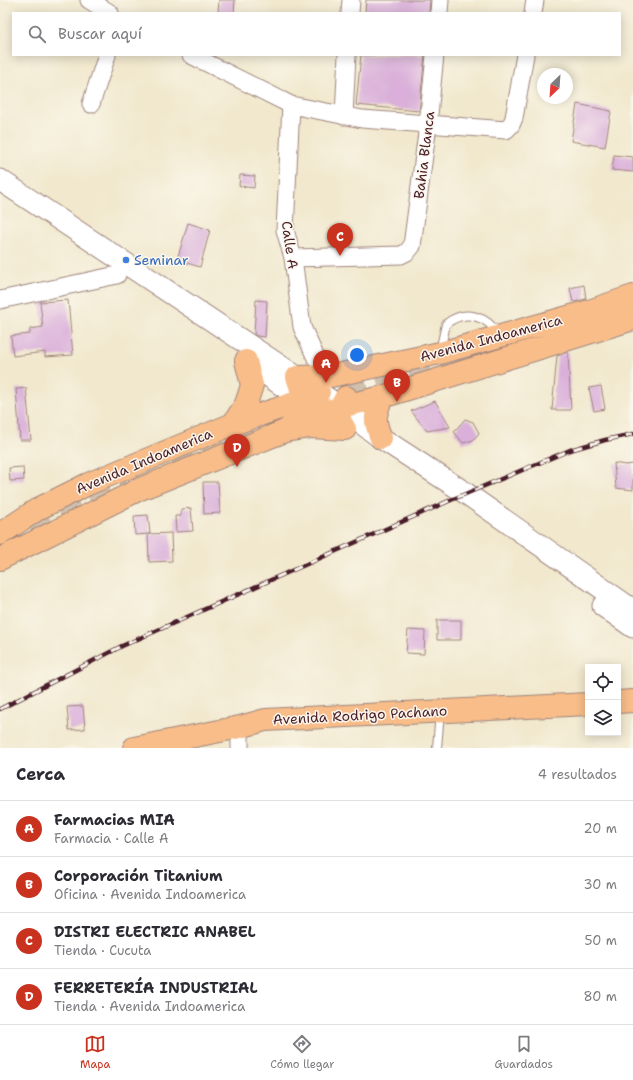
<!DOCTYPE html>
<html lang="es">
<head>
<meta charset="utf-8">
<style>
	body { margin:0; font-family:"Shantell Sans",sans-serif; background:#f2f2f3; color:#2b2b33 }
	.controls { position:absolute; right:12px; bottom:12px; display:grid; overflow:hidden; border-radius:0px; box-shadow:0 2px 10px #0003 }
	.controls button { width:36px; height:36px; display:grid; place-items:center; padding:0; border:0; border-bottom:1px solid #e1e1e2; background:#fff; color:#2b2b33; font:20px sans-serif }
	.compass { position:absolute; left:537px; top:68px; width:36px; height:36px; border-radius:50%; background:#fff; box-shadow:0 2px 10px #0003; rotate:205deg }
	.you { position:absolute; left:357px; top:355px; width:14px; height:14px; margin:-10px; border:3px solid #fff; border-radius:50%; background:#1a73e8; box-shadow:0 0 0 6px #1a73e833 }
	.badge { display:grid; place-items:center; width:26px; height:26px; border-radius:50%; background:#c8321e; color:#fff; font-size:13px; font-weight:700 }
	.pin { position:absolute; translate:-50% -33px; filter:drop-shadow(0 1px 2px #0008) }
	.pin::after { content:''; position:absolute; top:21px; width:14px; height:12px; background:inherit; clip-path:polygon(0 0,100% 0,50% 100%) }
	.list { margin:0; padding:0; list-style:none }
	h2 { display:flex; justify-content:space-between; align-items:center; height:52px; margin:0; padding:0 16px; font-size:17px }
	h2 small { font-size:13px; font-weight:400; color:#7c7c81 }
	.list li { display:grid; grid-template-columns:26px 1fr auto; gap:12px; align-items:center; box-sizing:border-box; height:56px; padding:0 16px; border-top:1px solid #e1e1e2 }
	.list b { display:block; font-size:15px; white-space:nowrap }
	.list p { margin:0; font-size:13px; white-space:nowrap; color:#7c7c81 }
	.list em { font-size:13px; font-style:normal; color:#7c7c81 }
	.icon { flex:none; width:22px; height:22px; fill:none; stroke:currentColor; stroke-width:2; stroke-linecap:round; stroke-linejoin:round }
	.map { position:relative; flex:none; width:633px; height:748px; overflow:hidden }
	.search { position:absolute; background:#fff; box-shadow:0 2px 10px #0003; left:12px; right:12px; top:12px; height:44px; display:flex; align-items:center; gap:10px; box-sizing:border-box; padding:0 14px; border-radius:0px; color:#7c7c81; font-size:15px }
	.sheet { height:276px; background:#fff }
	nav { display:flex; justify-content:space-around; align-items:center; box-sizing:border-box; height:56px; border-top:1px solid #e1e1e2; background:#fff; font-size:11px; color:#7c7c81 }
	nav a { display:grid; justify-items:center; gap:2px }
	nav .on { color:#c8321e }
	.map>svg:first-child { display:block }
</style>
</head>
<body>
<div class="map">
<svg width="633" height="748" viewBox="0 0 633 748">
	<rect width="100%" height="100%" fill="#fbf7ec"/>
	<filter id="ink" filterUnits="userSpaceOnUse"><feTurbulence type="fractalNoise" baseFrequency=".025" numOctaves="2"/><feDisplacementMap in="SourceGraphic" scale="8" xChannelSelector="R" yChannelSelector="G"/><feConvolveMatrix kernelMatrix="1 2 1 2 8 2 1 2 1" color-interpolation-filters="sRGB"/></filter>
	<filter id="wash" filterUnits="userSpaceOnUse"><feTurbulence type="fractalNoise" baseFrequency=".012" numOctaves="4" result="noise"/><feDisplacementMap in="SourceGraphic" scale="16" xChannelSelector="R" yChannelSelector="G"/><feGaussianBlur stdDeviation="0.9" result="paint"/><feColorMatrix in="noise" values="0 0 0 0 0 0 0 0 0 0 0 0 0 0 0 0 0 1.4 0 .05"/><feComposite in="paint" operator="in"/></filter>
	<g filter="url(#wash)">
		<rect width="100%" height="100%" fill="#f1e8cd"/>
		<g id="blocks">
			<path fill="#dab0da" d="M219,0H235L234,13H218Z
				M366,0H430L429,13H365Z
				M361,55H425L419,111L356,105Z
				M577,104L611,111L605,147L571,141Z
				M614,155L633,157V172L612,170Z
				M240,175L255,176L254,188L239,186Z
				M188,223L210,230L200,267L177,260Z
				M584,285L586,299L573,302L570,288Z
				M68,300L73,355L45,357V352L13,356L11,336L30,334V329L43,327L40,302Z
				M256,300L267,301L265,337L257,336L254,334Z
				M568,352L571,410H552L557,356Z
				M601,386L605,409L594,411L589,388Z
				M26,388L31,440H20L16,389Z
				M435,401L450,427L427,431L411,411Z
				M465,419L473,422L479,433L473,440L463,443L454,432Z
				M614,463L625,465L633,464V490L616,488Z
				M23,467L24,480L10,481L9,468Z
				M203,482H218L220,513L204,514Z
				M191,508L193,531L176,532L175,516H181V509Z
				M148,515L150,534L135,535L134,516Z
				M171,533L172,561L149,562L148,534Z
				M437,620H461V640H437Z
				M408,630L425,631L424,654L406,653Z
				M83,706L85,729L69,730L67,707Z"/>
		</g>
	</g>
	<g filter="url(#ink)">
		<use href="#blocks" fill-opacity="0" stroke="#9e847c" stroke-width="1"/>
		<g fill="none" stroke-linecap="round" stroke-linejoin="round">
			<path stroke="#d0c0ad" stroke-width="22" stroke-dasharray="22 11" stroke-linecap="butt" d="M347,396L473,357
				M173,465L232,439L302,411
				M0,542L127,485"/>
			<g stroke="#9e847c" stroke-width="10">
				<path id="service" d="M440,351L446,324C465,308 487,316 500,336
					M437,748L440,712"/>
			</g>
			<g stroke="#9e847c" stroke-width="19">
				<path id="minor" d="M89,0L110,13
					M350,13L351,0
					M439,13L440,0
					M533,13L535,0
					M191,55L291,105L362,119L506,130L511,125L514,118L525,55
					M91,104L107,55
					M291,105L285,230L293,258L302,327L316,358L331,376
					M344,116L347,55
					M293,258L401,255L407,252L412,246L428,125L435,55
					M0,300L117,275
					M240,748V727"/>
			</g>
			<g stroke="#9e847c" stroke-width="23">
				<path id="tertiary" d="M0,180L297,377L340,407L381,438L467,494L633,610
					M246,360L314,408
					M603,606L633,627"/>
			</g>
			<g stroke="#9e847c" stroke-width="24">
				<path id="primary" d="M319,411L333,410L340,407L382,397L633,319
					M233,424L246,404L252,385L246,361
					M345,429C336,415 338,411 346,397
					M285,431L310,427L345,429
					M381,438C373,418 375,416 382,397
					M0,534L38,509L88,484L233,424L303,400L319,392
					M0,559L140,489L285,431C289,428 294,425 298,421C307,409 302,390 297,377L331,376L440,353L589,311L633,296
					M618,702L633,701
					M134,748L240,727L265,720L588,704"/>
			</g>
			<use href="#service" stroke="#fff" stroke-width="8"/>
			<use href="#minor" stroke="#fff" stroke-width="17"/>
			<use href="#tertiary" stroke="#fff" stroke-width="21"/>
			<use href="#primary" stroke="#f8bd89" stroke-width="22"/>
			<g stroke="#4a1f2b" stroke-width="4.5">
				<path id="rail" d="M0,709L122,646L451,500L570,450L605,440L633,434"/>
			</g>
			<use href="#rail" stroke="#fbf7ec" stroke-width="3" stroke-dasharray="9" stroke-linecap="butt"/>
		</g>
	</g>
	<circle fill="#3f7fe0" stroke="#fbf7ec" stroke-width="1.5" cx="126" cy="260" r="4"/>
	<g text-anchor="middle" stroke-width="3" stroke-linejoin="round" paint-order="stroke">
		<g font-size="14" fill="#4a1f2b" stroke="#fbf7ec">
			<text transform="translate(424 155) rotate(-83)" y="5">Bahia Blanca</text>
			<text transform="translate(290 245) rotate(82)" y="5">Calle A</text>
			<text transform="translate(491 338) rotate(-15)" y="5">Avenida Indoamerica</text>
			<text transform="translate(144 461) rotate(-23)" y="5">Avenida Indoamerica</text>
			<text transform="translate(360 715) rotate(-3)" y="5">Avenida Rodrigo Pachano</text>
		</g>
		<g font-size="14" fill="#366cbe" stroke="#fbf7ec" text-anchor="start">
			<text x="134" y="265">Seminar</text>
		</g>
	</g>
</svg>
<div class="controls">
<button><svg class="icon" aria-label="locate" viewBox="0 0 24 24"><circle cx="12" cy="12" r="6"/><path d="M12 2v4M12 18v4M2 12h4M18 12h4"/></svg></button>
<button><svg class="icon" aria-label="layers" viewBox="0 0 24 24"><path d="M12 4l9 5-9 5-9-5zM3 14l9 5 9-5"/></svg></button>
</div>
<svg class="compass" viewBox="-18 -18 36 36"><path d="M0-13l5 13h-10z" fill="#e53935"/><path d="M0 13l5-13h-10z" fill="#7c7c81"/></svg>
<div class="you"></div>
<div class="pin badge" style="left:326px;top:383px">A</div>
<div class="pin badge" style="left:397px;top:402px">B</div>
<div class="pin badge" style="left:340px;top:256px">C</div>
<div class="pin badge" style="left:237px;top:467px">D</div>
<div class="search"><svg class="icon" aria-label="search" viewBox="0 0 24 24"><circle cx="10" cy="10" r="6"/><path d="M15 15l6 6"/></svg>Buscar aquí</div>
</div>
<section class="sheet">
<h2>Cerca<small>4 resultados</small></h2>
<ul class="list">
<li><span class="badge">A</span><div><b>Farmacias MIA</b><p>Farmacia · Calle A</p></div><em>20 m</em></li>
<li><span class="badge">B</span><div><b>Corporación Titanium</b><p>Oficina · Avenida Indoamerica</p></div><em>30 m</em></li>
<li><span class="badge">C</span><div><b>DISTRI ELECTRIC ANABEL</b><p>Tienda · Cucuta</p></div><em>50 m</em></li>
<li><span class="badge">D</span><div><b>FERRETERÍA INDUSTRIAL</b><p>Tienda · Avenida Indoamerica</p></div><em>80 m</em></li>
</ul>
</section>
<nav>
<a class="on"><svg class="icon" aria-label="map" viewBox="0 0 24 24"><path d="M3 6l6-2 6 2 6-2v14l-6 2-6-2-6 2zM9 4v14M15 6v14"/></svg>Mapa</a>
<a><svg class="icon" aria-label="directions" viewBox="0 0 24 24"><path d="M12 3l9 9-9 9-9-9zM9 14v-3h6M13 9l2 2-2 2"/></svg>Cómo llegar</a>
<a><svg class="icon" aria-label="saved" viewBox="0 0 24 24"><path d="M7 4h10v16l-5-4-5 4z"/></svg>Guardados</a>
</nav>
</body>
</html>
